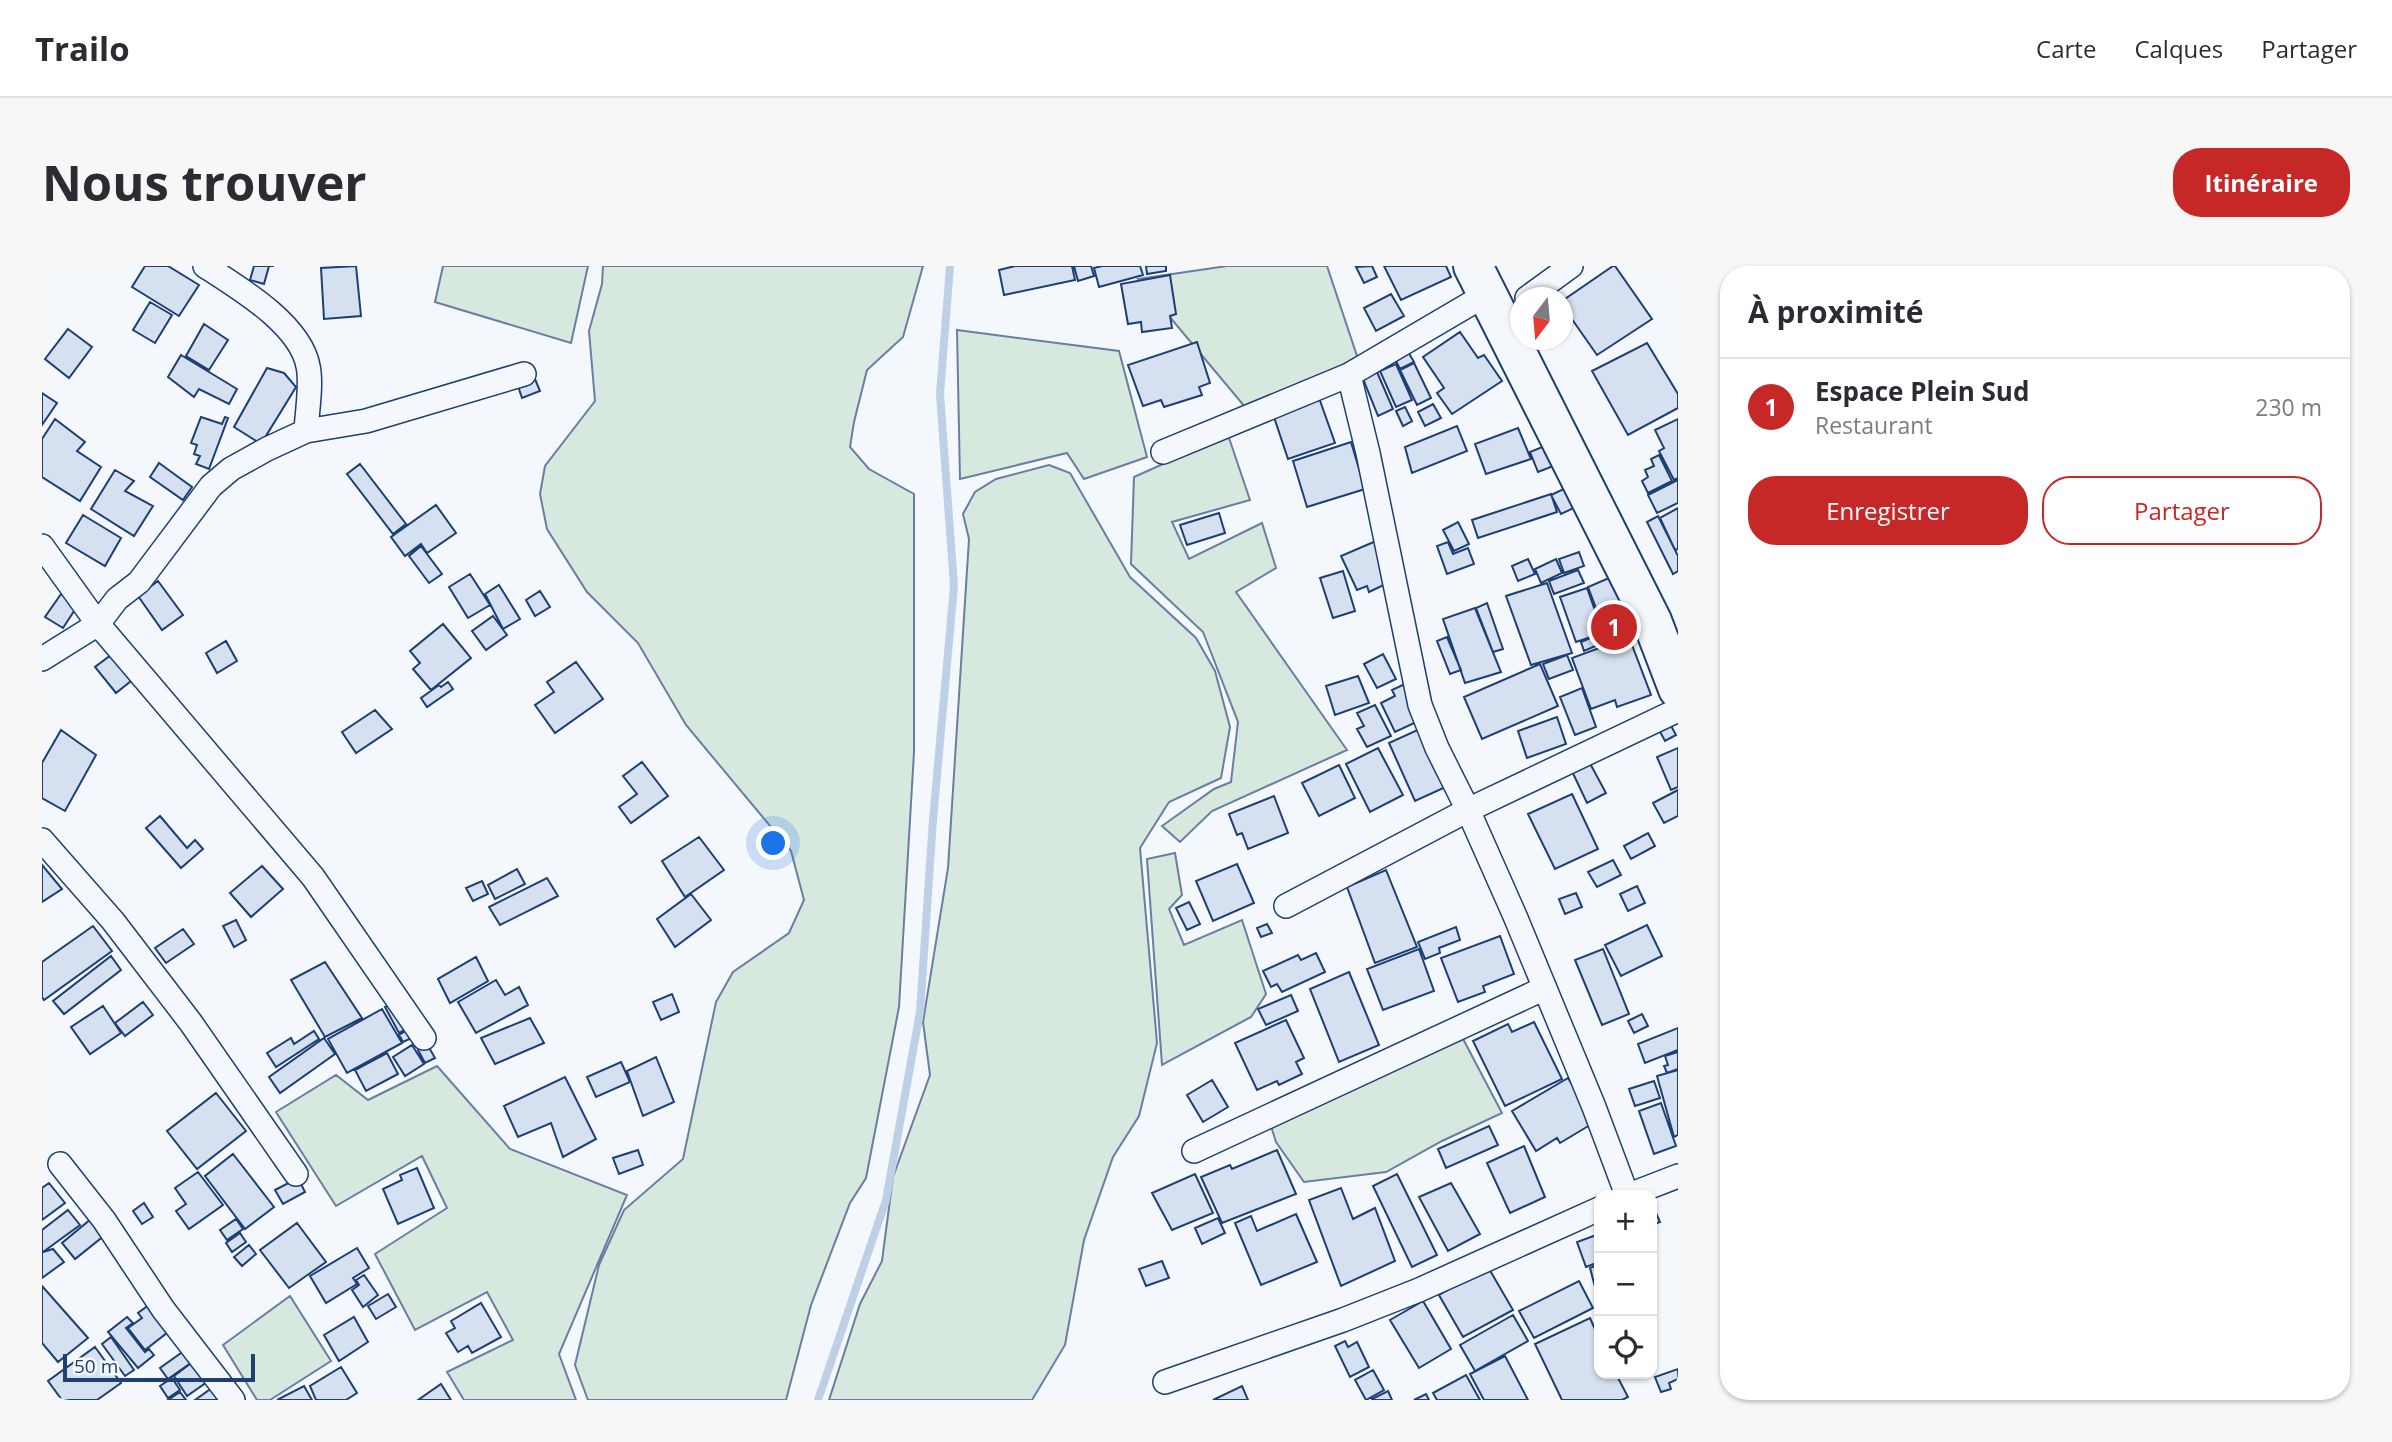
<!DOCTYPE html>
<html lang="fr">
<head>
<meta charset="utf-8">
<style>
	body { margin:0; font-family:"Open Sans",sans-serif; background:#f7f7f7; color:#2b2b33 }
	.controls { position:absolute; right:21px; bottom:21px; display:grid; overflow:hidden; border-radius:14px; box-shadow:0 2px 5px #0004 }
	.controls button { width:63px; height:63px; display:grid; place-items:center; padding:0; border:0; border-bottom:2px solid #e1e1e2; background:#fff; color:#2b2b33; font:35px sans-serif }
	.compass { position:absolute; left:1468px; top:21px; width:63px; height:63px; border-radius:50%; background:#fff; box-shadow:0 2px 5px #0004; rotate:196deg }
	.scale { position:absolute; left:21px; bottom:18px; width:192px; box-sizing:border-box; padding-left:7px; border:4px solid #1d3f73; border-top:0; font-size:19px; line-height:24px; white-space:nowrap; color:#1d3f73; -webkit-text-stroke:5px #f4f7fb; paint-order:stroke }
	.you { position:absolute; left:732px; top:578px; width:24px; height:24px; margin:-18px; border:5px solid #fff; border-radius:50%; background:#1a73e8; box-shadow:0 0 0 10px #1a73e833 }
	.badge { display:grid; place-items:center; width:46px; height:46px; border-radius:50%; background:#c62828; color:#fff; font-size:23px; font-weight:700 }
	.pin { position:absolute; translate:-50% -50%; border:4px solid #fff; box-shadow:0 2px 7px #0006 }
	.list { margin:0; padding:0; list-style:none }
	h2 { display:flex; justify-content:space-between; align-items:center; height:91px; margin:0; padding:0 28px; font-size:30px }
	h2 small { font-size:23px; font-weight:400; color:#7c7c81 }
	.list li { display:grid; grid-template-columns:46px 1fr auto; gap:21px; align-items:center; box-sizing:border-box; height:98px; padding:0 28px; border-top:2px solid #e1e1e2 }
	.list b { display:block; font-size:26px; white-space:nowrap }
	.list p { margin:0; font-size:23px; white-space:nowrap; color:#7c7c81 }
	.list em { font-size:23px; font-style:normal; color:#7c7c81 }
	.actions { display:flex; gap:14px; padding:21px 28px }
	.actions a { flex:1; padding:16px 0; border:2px solid #c62828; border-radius:28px; text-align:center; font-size:24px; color:#c62828 }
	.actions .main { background:#c62828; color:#fff }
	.icon { flex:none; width:38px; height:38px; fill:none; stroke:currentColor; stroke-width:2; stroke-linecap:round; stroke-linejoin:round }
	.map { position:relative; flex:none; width:1636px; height:1134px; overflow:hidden; border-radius:28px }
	header { display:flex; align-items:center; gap:42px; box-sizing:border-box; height:98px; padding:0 35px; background:#fff; border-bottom:2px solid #e1e1e2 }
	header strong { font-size:33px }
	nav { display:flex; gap:38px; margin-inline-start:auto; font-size:24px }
	.intro { display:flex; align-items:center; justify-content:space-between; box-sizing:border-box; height:168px; padding:0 42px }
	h1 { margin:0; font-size:49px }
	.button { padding:18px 32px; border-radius:28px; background:#c62828; color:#fff; font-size:24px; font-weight:700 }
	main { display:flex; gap:42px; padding:0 42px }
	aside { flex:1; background:#fff; border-radius:28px; box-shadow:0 2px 5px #0004 }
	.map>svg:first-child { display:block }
</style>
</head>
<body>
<header>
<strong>Trailo</strong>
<nav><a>Carte</a><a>Calques</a><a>Partager</a></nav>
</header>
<div class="intro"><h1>Nous trouver</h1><a class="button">Itinéraire</a></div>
<main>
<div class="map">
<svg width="1636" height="1134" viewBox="0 0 1636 1134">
	<rect width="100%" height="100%" fill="#f4f7fb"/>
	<path fill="#d7e8df" stroke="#687fa3" stroke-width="2" d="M401,0H546L529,77L393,36Z
		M561,0H881L861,71L825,104L812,156L808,181L827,203L872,228V486L857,741L824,912L808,937L769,1039L744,1134H546L533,1099L557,999L582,944L641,893L674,736L691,706L747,667L762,634L749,585L644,459L596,377L545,326L505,263L498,228L503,200L553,135L547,65L560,18Z
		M1185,0H1285L1316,93L1203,141L1096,13Z
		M915,64L1077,85L1105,191L1042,213L1025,187L918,213Z
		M1186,169L1208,234L1130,256L1147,293L1220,257L1234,302L1194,326L1305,484L1170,545L1138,576L1120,560L1172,523L1189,516L1196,456L1161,366L1089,298L1092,211Z
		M1007,199L1028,207L1088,311L1154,372L1173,405L1188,461L1179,512L1127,536L1098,582L1115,777L1097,850L1071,891L1042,974L1023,1079L990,1134H787L818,1038L840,995L851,911L888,809L881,756L906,602L927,273L921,248L933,226L954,213Z
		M1133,587L1140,629L1127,643L1142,679L1200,654L1224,728L1209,751L1120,799L1105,593Z
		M1419,769L1460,847L1400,875L1344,906L1262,916L1234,876L1228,857Z
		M395,800L468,883L585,929L517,1088L534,1134H422L405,1106L471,1074L445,1026L373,1064L333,988L405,942L380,890L294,940L234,846L294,809L326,834Z
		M248,1030L289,1095L228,1134H215L181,1079Z"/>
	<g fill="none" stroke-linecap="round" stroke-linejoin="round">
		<path stroke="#bed0e5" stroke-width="8" d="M776,1134L844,934L878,746L891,554L912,320L898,128L908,0"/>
	</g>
	<path fill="#d5e0f0" stroke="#1d3f73" stroke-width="2" d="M103,0H126L157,19L137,50L90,21Z
		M212,0H232H227L222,18L208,14Z
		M314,0L319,50L282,53L279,2Z
		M973,0H1030L1033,14L962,29L957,4Z
		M1032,0H1049L1052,10L1036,15Z
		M1060,0H1098L1101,9L1057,21L1052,2Z
		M1104,0H1124V5L1105,8Z
		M1330,0L1335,11L1322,17L1314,1Z
		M1342,0H1404L1409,11L1359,34Z
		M1571,0H1573L1610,53L1555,89L1520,39V35Z
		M1128,9L1134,48L1128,50L1130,62L1100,66L1099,56L1086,58L1079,18Z
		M1349,28L1362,50L1334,65L1322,42Z
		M108,36L130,49L113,77L91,64Z
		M162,58L186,74L167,104L144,90Z
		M26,63L50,81L27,112L3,93Z
		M1418,66L1436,92L1442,89L1460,115L1410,148L1395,127L1402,122L1381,91Z
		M1155,76L1168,117L1157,121L1160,129L1122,141L1119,134L1101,140L1086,99Z
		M1605,77L1636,128V142L1586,169L1550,105Z
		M1365,84L1372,96L1358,103L1352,91Z
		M139,89L195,123L187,138L157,123L152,131L126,111Z
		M1372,97L1389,132L1375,139L1358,104Z
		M1354,98L1370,134L1354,141L1338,105Z
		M225,102L242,107L254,121L219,178L192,161Z
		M1335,106L1351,143L1336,150L1321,113Z
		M493,113L498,125L480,132L476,120Z
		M0,127L15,137L0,159Z
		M1276,129L1293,177L1246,193L1230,145Z
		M1391,138L1399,152L1383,160L1376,146Z
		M1363,141L1370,155L1361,160L1354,145Z
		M159,151L180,158L183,151L186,152L167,203L154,198L158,190L152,188L155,179L149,177Z
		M13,153L43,176L35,185L59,201L38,235L0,211V173Z
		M1636,153V212L1632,214L1617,185L1622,182L1613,164Z
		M1415,160L1425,185L1370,207L1363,181Z
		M1476,162L1489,193L1444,208L1433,178Z
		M1309,176L1323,223L1265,241L1251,195Z
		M1505,179L1514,199L1496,206L1488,186Z
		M1617,189L1630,215L1606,227L1600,215L1606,211L1603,204L1612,200L1609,193Z
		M117,197L150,221L141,234L108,211Z
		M318,198L364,258L351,268L305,208Z
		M73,204L92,215L83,225L111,240L92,270L49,243Z
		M1636,214V237L1615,247L1606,229Z
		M1528,220L1538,239L1519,248L1509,229Z
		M1509,228L1515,246L1436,272L1430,254Z
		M394,239L414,267L385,287L379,278L363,290L349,271Z
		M1636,242V283L1633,284L1618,252Z
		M1177,247L1183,267L1145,279L1138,259Z
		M41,249L79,272L63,300L24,277Z
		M1616,250L1636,290V305L1631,308L1605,256Z
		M1416,256L1427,278L1412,285L1401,264Z
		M1341,272L1348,316L1327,326L1325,320L1315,324L1299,290Z
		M1406,276L1411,288L1426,282L1432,298L1405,308L1395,280Z
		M379,280L400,308L387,317L367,290Z
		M1537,286L1542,300L1522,307L1517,293Z
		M1486,293L1493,308L1476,315L1470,300Z
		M1514,293L1520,307L1499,317L1493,303Z
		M1536,304L1542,317L1512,328L1507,315Z
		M1301,305L1313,345L1291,352L1278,312Z
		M428,308L448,339L426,352L407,321Z
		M1574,309L1597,363L1567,376L1546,321Z
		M116,315L141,349L120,364L96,330Z
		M1505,317L1530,387L1489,399L1464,330Z
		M457,319L478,353L461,363L443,328Z
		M1545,322L1561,367L1534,376L1518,331Z
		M498,325L508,341L493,350L484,334Z
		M19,328L36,339L21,362L3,351Z
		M1445,337L1461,383L1451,386L1434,342Z
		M1433,342L1459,406L1423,417L1401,353Z
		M451,350L465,369L444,384L430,365Z
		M401,358L429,392L389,424L371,403L378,397L368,385Z
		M1553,370L1556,379L1542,385L1539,376Z
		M1405,371L1419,404L1408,408L1395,375Z
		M1587,371L1609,429L1575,441L1573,434L1549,443L1530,392Z
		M184,375L195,395L175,407L164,387Z
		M1341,388L1354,413L1335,422L1322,398Z
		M69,389L89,415L74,427L53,401Z
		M1525,389L1531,404L1507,413L1501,398Z
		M534,396L561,433L513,467L493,439L512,426L505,416Z
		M1498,398L1516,440L1440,473L1422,431Z
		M1316,410L1327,437L1293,449L1284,420Z
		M406,416L411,423L385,441L379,432L397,419L399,421Z
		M1367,416L1383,452L1353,466L1339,437L1353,430L1350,424Z
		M1540,422L1554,461L1533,469L1518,431Z
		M1333,439L1349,470L1325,481L1315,463L1322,460L1315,447Z
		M333,444L350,463L314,487L300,466Z
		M1515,451L1524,478L1485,492L1476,465Z
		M1627,456L1634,469L1623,475L1616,462Z
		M1382,461L1408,519L1373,535L1347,477Z
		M19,464L54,489L23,545L0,532V497Z
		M1336,482L1361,529L1328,546L1304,498Z
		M1636,482V521L1629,524L1615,491Z
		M1544,490L1564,527L1545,537L1527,499Z
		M600,496L626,530L589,557L577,541L595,528L581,510Z
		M1297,499L1313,532L1277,550L1260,517Z
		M1636,524V550L1622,557L1611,537Z
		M1530,528L1556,583L1513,603L1486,548Z
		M1232,530L1246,567L1206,583L1200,567L1195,569L1187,548Z
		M118,550L145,582L153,574L161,583L139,602L104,562Z
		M1606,567L1613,580L1589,593L1582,580Z
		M657,571L682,604L643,631L620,595Z
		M1571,594L1579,609L1555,621L1546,606Z
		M1195,598L1212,637L1171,655L1154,615Z
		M0,599L20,623L0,636Z
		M220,600L241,623L209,651L188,627Z
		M475,603L483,618L453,633L446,619Z
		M1344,604L1375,681L1333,697L1305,621Z
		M505,612L516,630L458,659L447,641Z
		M440,615L446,628L431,635L424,622Z
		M1595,620L1603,637L1586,645L1578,628Z
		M1534,627L1540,641L1523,648L1517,633Z
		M649,628L669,654L633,681L615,653Z
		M1147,636L1158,658L1145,664L1134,642Z
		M194,654L204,674L192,681L181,660Z
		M1225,658L1230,667L1219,671L1215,662Z
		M1605,659L1620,690L1579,710L1563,679Z
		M51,660L70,685L2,734L0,731V696Z
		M1414,661L1418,674L1397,682L1398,687L1383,693L1376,676Z
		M141,663L152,678L124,697L113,682Z
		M1458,670L1472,708L1441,720L1443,726L1416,736L1399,692Z
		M1377,683L1392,725L1341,744L1325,703Z
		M1561,683L1587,748L1560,759L1533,694Z
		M1274,687L1283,706L1240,726L1235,718L1229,721L1221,705L1256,689L1259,694Z
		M69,690L79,704L22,748L11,735Z
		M434,691L446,715L408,737L396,713Z
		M283,696L320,752L283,771L249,714Z
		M1307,706L1337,779L1297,796L1268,723Z
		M454,714L463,729L477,721L486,739L434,767L416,736Z
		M630,728L637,746L619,754L611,736Z
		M1249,729L1256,745L1224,759L1216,743Z
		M365,730L378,756L357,767L343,741Z
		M101,736L111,749L83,770L73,757Z
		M61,740L79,767L48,788L29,761Z
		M340,743L360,777L305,807L286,773Z
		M1600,748L1606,760L1592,767L1586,755Z
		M488,752L502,777L453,798L439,772Z
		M1244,754L1262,792L1254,796L1260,808L1237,819L1235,815L1215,824L1193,777Z
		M1492,756L1520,813L1463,840L1431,775L1466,758L1470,766Z
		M370,761L374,770L361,776L357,769Z
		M1636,762V784L1603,797L1596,778Z
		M272,765L277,773L234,801L225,787L249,772L252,778Z
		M282,772L293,788L238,827L227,811Z
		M385,778L393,792L383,797L376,784Z
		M370,779L382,798L363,810L351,791Z
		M1636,786V803L1625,807L1622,800L1626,799L1623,790Z
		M345,787L356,808L324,825L313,804Z
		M614,791L632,836L601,850L585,805Z
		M579,796L588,816L554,831L545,811Z
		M1636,804V869L1632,871L1615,810Z
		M523,811L554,873L521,891L509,857L476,871L462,840Z
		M1526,812L1553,856L1518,877L1515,872L1494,885L1470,845Z
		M1170,814L1186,841L1161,856L1145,829Z
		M1612,815L1618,832L1593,840L1587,823Z
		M174,827L204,865L155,903L125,865Z
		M1619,837L1634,880L1612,888L1597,845Z
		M1447,860L1456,879L1404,902L1396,883Z
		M1482,880L1503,931L1468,947L1445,897Z
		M596,884L601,899L577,908L571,892Z
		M1235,884L1254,928L1180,957L1159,911L1188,899L1190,903Z
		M191,888L232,941L203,963L163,910Z
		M375,902L392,942L356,958L341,923L360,914L358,909Z
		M156,906L181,939L147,963L134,945L144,938L133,922Z
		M1153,908L1171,947L1130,964L1110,927Z
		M1355,908L1395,989L1370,1001L1331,920Z
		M256,912L263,926L241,938L233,924Z
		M7,917L23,937L0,954V922Z
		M1409,917L1438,968L1406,985L1377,931Z
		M1299,922L1311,953L1333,942L1353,995L1299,1020L1267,934Z
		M102,937L111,951L100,958L91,945Z
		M1610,938L1618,956L1610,959Z
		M26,944L38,959L1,986L11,983L22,996L0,1012V964Z
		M1254,948L1275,996L1219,1019L1193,957L1209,950L1215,965Z
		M1176,952L1183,967L1160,978L1153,962Z
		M49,953L63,969L33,993L20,977Z
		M194,953L201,963L185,974L178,964Z
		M255,957L284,996L247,1022L218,984Z
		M198,967L204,976L190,986L184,977Z
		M1557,968V996L1544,1001L1535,976Z
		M207,979L214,988L200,1000L192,991Z
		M315,982L327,1002L311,1012L315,1018L284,1037L268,1010Z
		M1120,995L1127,1012L1104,1020L1097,1003Z
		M1557,998V1036L1548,1002Z
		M1446,1001L1471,1044L1421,1071L1397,1029Z
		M322,1009L336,1029L321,1041L310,1024L317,1019L314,1014Z
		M1537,1015L1551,1042L1492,1072L1477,1045Z
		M0,1020L46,1072L16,1096L0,1077Z
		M346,1028L354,1041L334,1053L326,1040Z
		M115,1033L135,1059L103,1084L86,1062L100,1052L96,1047Z
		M1381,1035L1409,1083L1377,1102L1348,1054Z
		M439,1037L459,1071L430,1087L426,1080L416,1086L404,1067L413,1062L409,1055Z
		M1471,1049L1486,1075L1433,1105L1418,1079Z
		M85,1051L91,1057L84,1062L103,1086L107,1083L112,1089L96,1102L66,1066Z
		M312,1051L326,1076L297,1095L282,1069Z
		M1548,1052L1557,1072V1108H1574L1586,1131L1580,1134H1520L1493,1078Z
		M69,1071L92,1104L83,1110L60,1078Z
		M1303,1075L1306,1081L1315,1076L1327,1101L1308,1111L1293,1080Z
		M153,1077L160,1089L126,1113L118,1102Z
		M53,1081L79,1117L55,1134H20L6,1115Z
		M160,1089L175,1109L145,1130L132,1110Z
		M1463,1090L1486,1134H1442L1428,1108Z
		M299,1101L315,1127L304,1134H274L268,1120Z
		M1636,1103V1113L1627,1117L1629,1123L1619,1126L1613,1111Z
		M1331,1104L1342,1124L1324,1134L1313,1114Z
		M1424,1109L1438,1134H1395L1391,1127Z
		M130,1112L138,1124L126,1132L118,1120Z
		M399,1118L409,1134H376Z
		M262,1120L270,1134H235Z
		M1200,1120L1206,1134H1171Z
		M170,1122L178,1134H153Z
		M1346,1125L1350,1134H1331L1330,1133Z
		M138,1126L144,1134H126Z
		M1384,1128L1387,1134H1372Z"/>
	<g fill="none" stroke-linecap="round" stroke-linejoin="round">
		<g stroke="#1d3f73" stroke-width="26">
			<path id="minor" d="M163,0C197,22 258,58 266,100C270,118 265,146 264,165
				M1485,32L1529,0
				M1307,109L1326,187L1378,439L1395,482L1426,544L1473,650L1552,841L1585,929
				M1121,186L1307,109L1445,28
				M0,280L56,358L271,611L382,772
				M0,393L56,358L75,333L97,316L169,220L189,203L225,183L264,165L324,155L482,108
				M0,574L71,655L149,757L254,908
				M1244,640L1426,544L1636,444
				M1152,885L1503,722
				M18,898L62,954L121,1043L191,1134
				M1587,929L1636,910
				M1123,1116L1301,1054L1377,1024L1557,943"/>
		</g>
		<g stroke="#1d3f73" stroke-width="42">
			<path id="trunk" d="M1431,0L1610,355L1636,423"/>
		</g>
		<use href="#minor" stroke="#f4f7fb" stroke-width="23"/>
		<use href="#trunk" stroke="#f4f7fb" stroke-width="38"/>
	</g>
</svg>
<div class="controls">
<button>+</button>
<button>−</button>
<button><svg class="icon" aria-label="locate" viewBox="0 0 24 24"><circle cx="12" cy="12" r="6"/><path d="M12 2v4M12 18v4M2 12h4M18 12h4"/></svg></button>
</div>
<svg class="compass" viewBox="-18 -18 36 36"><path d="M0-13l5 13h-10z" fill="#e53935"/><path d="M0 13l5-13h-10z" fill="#7c7c81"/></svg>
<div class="scale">50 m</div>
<div class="you"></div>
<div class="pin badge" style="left:1572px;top:361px">1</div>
</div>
<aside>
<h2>À proximité<small></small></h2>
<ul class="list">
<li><span class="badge">1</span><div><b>Espace Plein Sud</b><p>Restaurant</p></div><em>230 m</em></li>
</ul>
<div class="actions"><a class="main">Enregistrer</a><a>Partager</a></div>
</aside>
</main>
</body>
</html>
